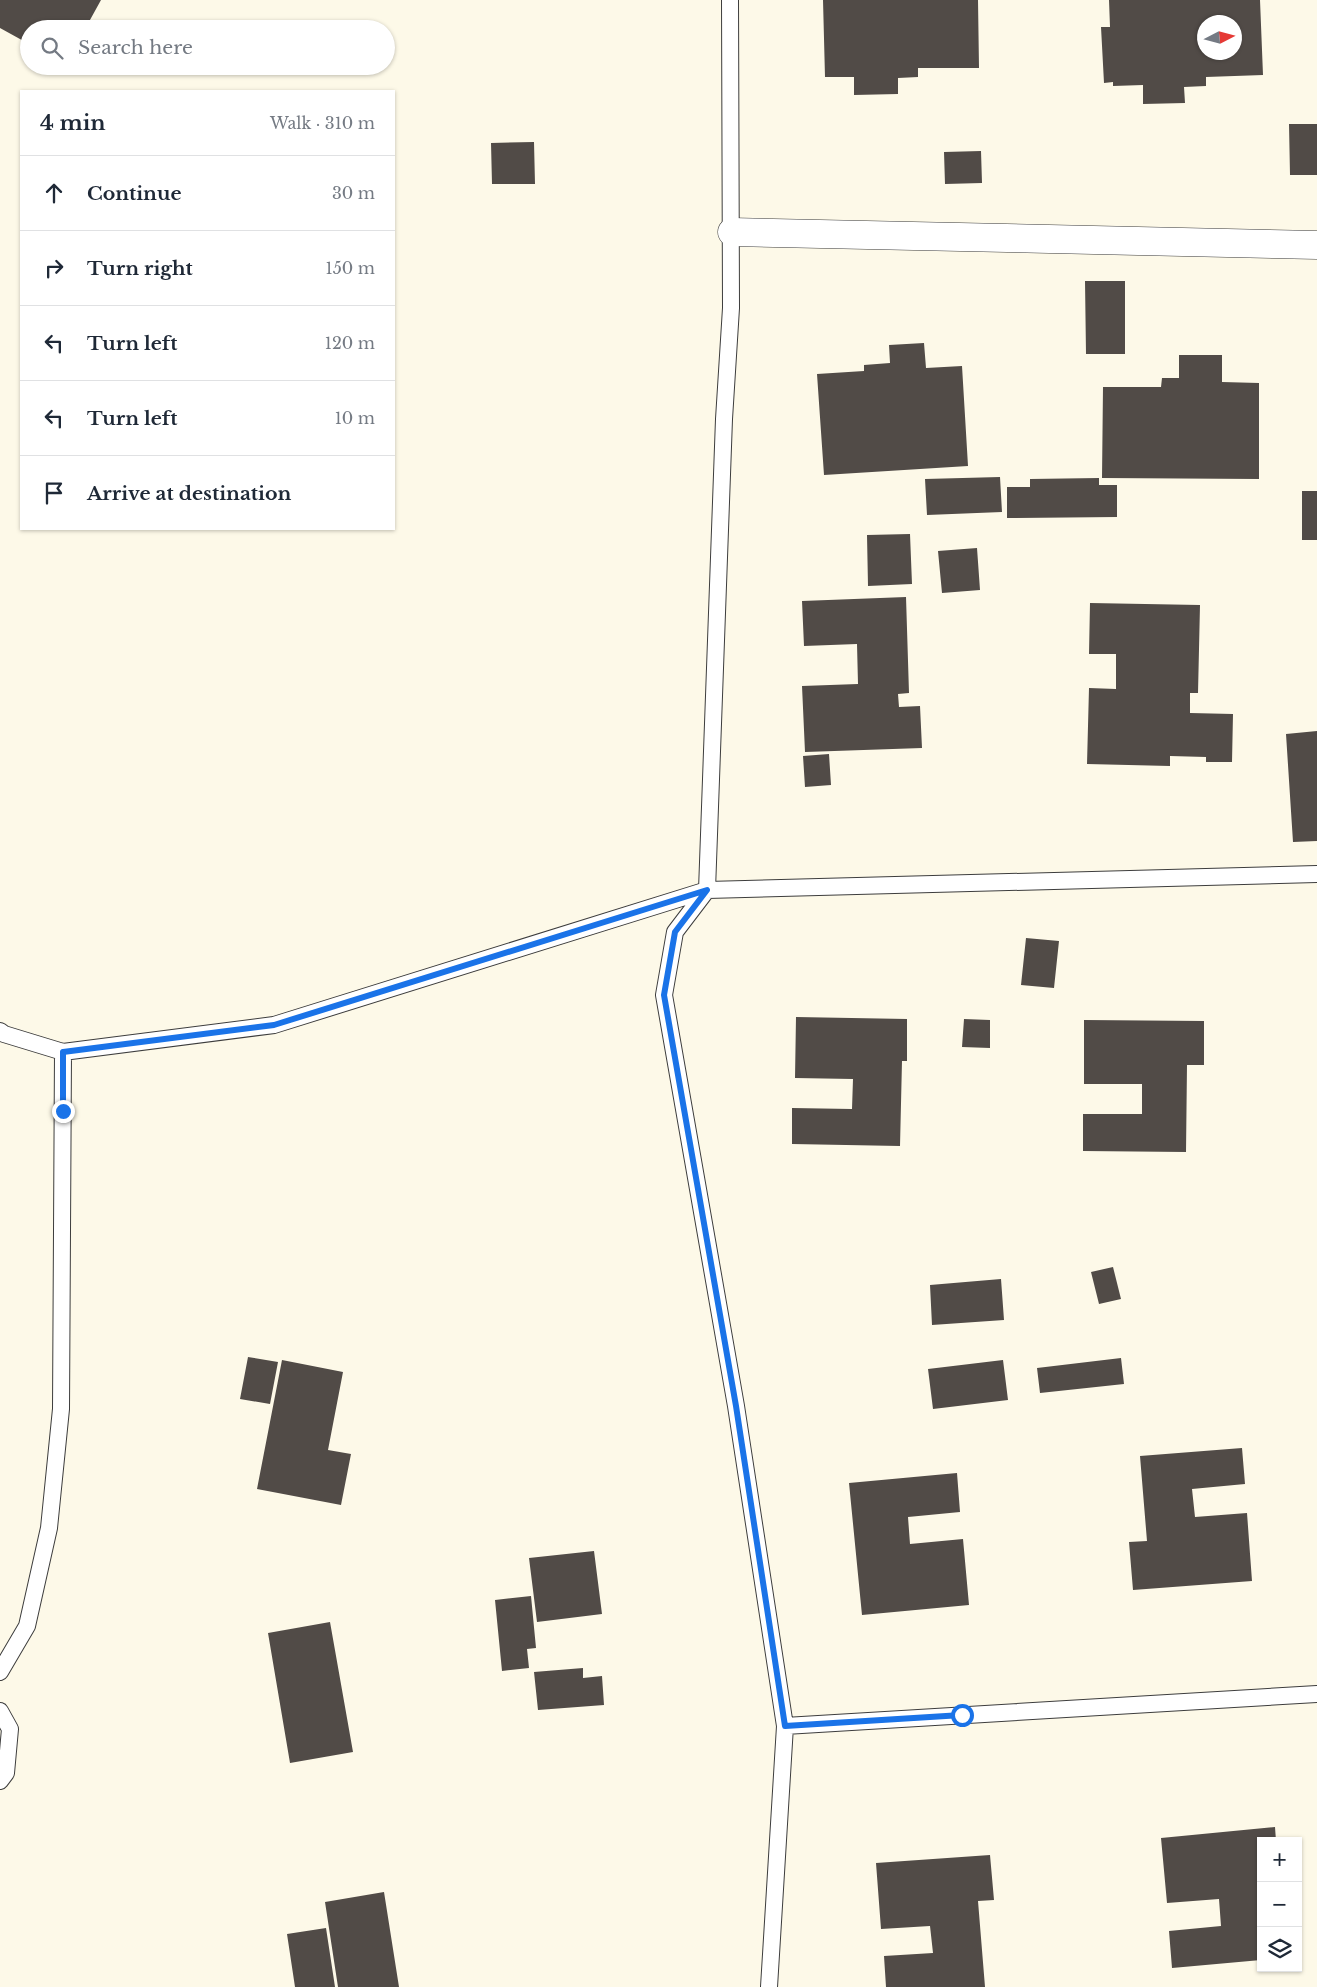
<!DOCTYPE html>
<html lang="en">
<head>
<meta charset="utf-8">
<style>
	body { margin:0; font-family:"Libre Baskerville",serif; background:#f2f2f3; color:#1f2937 }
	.controls { position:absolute; right:15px; bottom:15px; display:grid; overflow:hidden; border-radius:0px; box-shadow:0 1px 4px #0004 }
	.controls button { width:45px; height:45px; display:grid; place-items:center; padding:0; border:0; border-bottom:1px solid #e0e1e3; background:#fff; color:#1f2937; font:25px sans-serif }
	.compass { position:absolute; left:1197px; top:15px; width:45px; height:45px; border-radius:50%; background:#fff; box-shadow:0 1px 4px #0004; rotate:84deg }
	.stop { position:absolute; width:15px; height:15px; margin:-11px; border:4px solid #1a73e8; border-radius:50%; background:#fff }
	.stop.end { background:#1a73e8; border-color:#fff; box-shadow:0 1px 5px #0008 }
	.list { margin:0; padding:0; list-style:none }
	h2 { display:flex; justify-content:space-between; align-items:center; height:65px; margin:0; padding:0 20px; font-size:21px }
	h2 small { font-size:16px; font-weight:400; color:#747a83 }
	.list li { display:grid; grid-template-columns:32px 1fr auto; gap:15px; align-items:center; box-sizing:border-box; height:75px; padding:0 20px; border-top:1px solid #e0e1e3 }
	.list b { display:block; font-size:19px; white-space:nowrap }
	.list em { font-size:16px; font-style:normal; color:#747a83 }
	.icon { flex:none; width:28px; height:28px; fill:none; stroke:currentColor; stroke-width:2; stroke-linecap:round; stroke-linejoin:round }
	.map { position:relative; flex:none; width:1317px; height:1987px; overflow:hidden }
	.search { position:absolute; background:#fff; box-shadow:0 1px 4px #0004; left:20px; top:20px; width:375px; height:55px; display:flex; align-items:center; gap:12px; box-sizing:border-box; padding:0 18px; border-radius:28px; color:#747a83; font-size:19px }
	.panel { position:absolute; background:#fff; box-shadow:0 1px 4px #0004; left:20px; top:90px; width:375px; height:440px; border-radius:0px }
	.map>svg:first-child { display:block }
</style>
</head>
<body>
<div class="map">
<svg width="1317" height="1987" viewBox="0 0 1317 1987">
	<rect width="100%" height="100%" fill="#fdf9e8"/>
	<path fill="#514b47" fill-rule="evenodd" d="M0,0H101L85,29H29V44L0,28Z
		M823,0H978L979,68H918V77L898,78V94L854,95V77H825Z
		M1109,0H1260L1263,75L1206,77V86L1184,87L1185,103L1143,104V85L1113,86V82L1104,83L1101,27H1110ZM1204,22H1234V52H1204Z
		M1289,124H1317V175H1290Z
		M534,142L535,184H492L491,143Z
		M981,151L982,183L945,184L944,152Z
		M1085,281H1125V354H1086Z
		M924,343L926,368L962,366L968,466L824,475L817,374L864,371V365L890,363L889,345Z
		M1179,355H1222V382L1259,383V479L1102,478L1103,387H1161L1162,378H1179Z
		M1000,477L1002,512L927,515L925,479Z
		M1099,478V485H1117V517L1007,518V487H1030V479Z
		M1302,491H1317V540H1302Z
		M910,534L912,584L868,586L867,535Z
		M977,548L980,590L942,593L938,551Z
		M906,597L909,693L898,694L899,707L920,706L922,748L805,752L802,686L858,684L857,644L804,646L802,601Z
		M1090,603L1200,605L1198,693H1190V713L1233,714L1232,762H1206V757L1170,756V766L1087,764L1089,688L1116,689V654H1089Z
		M1317,731V841L1293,842L1286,734Z
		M829,754L831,785L805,787L803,756Z
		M1026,938L1059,941L1054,988L1021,985Z
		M796,1017L907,1019V1061H902L900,1146L792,1144V1108L852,1109L853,1079L795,1078Z
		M964,1019L990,1020V1048L962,1047Z
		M1084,1020L1204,1021V1065H1187L1186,1152L1083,1151V1114H1142V1084H1084Z
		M1113,1267L1121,1299L1099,1304L1091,1272Z
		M1001,1279L1004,1320L932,1325L930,1285Z
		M248,1357L278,1362L270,1404L240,1399Z
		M1121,1358L1124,1384L1040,1393L1037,1368Z
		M282,1360L343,1372L328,1450L351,1454L341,1505L257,1489Z
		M1003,1360L1008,1400L933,1409L928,1369Z
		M1242,1448L1245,1484L1192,1489L1195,1517L1247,1513L1252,1581L1133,1590L1129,1542L1147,1541L1140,1456Z
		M957,1473L960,1512L908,1517L910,1544L963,1539L969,1605L862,1615L849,1483Z
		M594,1551L602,1614L537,1622L529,1558Z
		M531,1596L536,1648L527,1649L529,1668L502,1671L495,1600Z
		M330,1622L353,1752L290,1763L268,1633Z
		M583,1668V1678L602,1676L604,1705L538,1710L534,1672Z
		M1275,1827L1276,1841H1261V1960L1172,1968L1169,1931L1221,1926L1219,1899L1167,1903L1161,1838Z
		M990,1855L994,1900L978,1901L985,1987H886L884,1956L933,1953L930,1926L881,1929L876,1863Z
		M384,1892L399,1987H338L325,1902Z
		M326,1928L335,1987H295L287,1934Z"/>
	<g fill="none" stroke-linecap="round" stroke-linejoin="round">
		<g stroke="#3d3d3d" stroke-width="18">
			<path id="service" d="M730,0L731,308L724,419L707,890L675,932L664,995L736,1406L785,1726L769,1987
				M0,1031L4,1034L63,1052L274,1025L707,890L1317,874
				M0,1672L27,1626L49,1528L61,1409L63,1052
				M0,1711L10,1729L6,1773L0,1781
				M785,1726L1317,1694"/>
		</g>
		<g stroke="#3d3d3d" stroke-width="29">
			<path id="minor" d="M732,232L1317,245"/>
		</g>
		<use href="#service" stroke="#fff" stroke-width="16"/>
		<use href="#minor" stroke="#fff" stroke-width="28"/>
	</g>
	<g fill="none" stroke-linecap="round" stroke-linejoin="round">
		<path stroke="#1a73e8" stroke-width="6" d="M63,1111V1052L274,1025L707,890L675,932L664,995L736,1406L785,1726L962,1715"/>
	</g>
</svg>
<div class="controls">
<button>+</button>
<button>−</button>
<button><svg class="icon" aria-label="layers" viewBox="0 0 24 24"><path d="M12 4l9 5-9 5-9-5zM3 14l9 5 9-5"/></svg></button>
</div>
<svg class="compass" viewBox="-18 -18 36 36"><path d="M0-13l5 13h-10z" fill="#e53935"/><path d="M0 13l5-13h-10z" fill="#747a83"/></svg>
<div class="stop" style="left:962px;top:1715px"></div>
<div class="stop end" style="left:63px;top:1111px"></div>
<div class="search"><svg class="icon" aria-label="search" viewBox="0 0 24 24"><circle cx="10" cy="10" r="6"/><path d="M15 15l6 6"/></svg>Search here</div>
<section class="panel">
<h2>4 min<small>Walk · 310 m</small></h2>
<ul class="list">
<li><svg class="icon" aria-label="ahead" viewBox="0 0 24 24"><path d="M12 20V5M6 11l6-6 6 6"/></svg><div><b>Continue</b></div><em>30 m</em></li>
<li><svg class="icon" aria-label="right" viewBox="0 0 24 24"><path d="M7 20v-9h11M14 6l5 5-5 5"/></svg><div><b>Turn right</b></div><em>150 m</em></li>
<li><svg class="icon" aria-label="left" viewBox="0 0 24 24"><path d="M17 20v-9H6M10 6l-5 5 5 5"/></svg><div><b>Turn left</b></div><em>120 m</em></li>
<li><svg class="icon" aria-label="left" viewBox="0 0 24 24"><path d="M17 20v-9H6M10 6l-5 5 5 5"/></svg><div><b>Turn left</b></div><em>10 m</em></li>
<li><svg class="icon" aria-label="arrive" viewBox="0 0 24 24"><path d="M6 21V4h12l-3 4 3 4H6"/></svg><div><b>Arrive at destination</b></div></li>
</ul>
</section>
</div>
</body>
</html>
